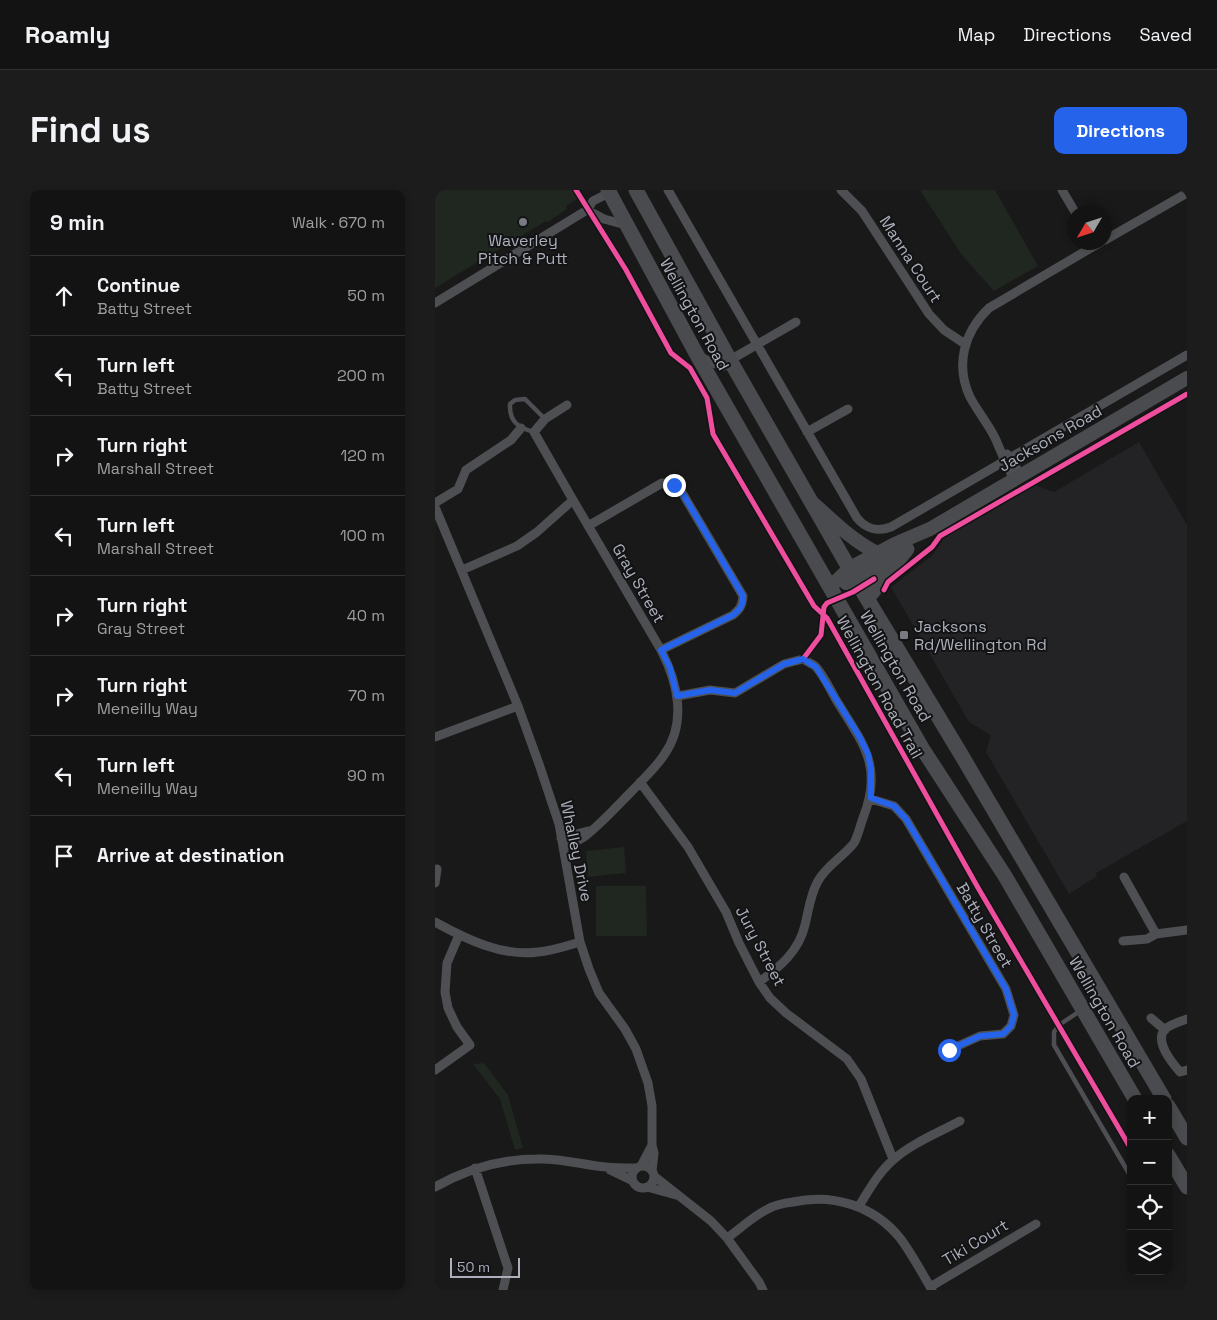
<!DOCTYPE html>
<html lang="en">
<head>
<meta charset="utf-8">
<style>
	body { margin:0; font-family:"Space Grotesk",sans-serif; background:#1c1c1c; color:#f1f3f6 }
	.controls { position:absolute; right:15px; bottom:15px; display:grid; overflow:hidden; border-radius:10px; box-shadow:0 2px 8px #0003 }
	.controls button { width:45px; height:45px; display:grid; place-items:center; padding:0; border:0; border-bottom:1px solid #323233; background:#131313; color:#f1f3f6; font:25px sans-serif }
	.compass { position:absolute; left:632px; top:15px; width:45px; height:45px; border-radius:50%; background:#131313; box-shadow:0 2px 8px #0003; rotate:231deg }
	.scale { position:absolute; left:15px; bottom:12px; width:70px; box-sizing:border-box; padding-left:5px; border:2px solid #abb0ba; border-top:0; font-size:14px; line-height:18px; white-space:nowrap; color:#abb0ba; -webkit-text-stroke:4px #131315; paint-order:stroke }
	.stop { position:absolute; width:15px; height:15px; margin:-11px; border:4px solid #2563eb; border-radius:50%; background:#fff }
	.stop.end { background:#2563eb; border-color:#fff; box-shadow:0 1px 5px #0008 }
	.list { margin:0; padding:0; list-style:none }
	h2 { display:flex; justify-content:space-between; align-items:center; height:65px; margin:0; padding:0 20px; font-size:21px }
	h2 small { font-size:16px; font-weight:400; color:#9d9ea0 }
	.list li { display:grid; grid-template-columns:32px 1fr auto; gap:15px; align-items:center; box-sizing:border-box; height:80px; padding:0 20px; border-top:1px solid #323233 }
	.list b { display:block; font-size:19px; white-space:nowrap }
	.list p { margin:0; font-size:16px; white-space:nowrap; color:#9d9ea0 }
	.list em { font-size:16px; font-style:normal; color:#9d9ea0 }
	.icon { flex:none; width:28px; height:28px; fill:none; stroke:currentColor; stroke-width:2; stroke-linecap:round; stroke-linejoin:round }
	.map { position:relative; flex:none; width:752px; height:1100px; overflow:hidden; border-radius:10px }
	header { display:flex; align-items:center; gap:30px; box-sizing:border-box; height:70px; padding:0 25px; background:#131313; border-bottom:1px solid #323233 }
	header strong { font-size:24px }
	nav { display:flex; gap:28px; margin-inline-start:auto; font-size:18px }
	.intro { display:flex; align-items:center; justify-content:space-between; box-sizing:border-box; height:120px; padding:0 30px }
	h1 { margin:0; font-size:35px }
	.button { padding:12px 22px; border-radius:10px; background:#2563eb; color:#fff; font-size:18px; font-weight:700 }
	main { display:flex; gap:30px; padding:0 30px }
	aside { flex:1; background:#131313; border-radius:10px; box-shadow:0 2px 8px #0003 }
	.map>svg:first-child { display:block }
</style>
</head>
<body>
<header>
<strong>Roamly</strong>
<nav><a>Map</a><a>Directions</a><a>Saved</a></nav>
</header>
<div class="intro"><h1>Find us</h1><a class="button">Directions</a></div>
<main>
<aside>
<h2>9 min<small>Walk · 670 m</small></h2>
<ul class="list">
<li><svg class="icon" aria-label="ahead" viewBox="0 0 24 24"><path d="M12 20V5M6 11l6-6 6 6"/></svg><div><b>Continue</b><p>Batty Street</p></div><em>50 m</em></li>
<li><svg class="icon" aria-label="left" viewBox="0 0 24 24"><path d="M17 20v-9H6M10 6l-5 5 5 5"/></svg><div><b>Turn left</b><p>Batty Street</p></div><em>200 m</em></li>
<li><svg class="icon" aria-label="right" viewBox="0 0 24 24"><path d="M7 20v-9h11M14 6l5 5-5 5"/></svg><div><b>Turn right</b><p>Marshall Street</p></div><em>120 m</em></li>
<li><svg class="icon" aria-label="left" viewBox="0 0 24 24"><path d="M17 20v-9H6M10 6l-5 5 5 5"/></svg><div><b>Turn left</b><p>Marshall Street</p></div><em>100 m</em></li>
<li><svg class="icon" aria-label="right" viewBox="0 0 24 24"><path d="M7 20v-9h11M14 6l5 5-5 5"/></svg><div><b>Turn right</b><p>Gray Street</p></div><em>40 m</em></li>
<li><svg class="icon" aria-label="right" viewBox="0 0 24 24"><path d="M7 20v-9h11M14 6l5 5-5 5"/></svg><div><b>Turn right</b><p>Meneilly Way</p></div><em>70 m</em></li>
<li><svg class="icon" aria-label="left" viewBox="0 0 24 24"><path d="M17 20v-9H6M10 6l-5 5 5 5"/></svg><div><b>Turn left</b><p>Meneilly Way</p></div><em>90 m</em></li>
<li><svg class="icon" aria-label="arrive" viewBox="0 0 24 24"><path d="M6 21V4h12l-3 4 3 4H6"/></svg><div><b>Arrive at destination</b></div></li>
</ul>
</aside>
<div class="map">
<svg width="752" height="1100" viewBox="0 0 752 1100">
	<rect width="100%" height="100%" fill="#191919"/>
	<path fill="#232325" d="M704,252L752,335V631L661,683L662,686L634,704L551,562L556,545L534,532L456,397L498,365L509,348L599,295L619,302Z"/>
	<path fill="#1f2720" d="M0,0H146L142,9L131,16L132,19L113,32L111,31L0,98Z
		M485,0H560L603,76L559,101L526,64Z
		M189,657L191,683L153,687L151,661Z
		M161,696H211L212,746H161Z
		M49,873L73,905L88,958L80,960L65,909L38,874Z"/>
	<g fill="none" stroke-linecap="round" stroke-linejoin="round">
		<path stroke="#4d4f52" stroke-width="4.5" d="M99,242C84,238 74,232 75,214L80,210L90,209L110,229
			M645,821L624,835L619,842V855L696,987"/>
		<path stroke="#4d4f52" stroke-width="9" d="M233,0L422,328C431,339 443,342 456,337L752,165
			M406,0L427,21L494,124L509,140L530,154
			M627,0L640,22
			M152,20L169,29L191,35
			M670,50L752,3
			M0,113L152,20L158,11L176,2
			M264,166L277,173L289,176L302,166L361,132
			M372,242L413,219
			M572,264L586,285
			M579,289C572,277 567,264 561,250C554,235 543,222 535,207C520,175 529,142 554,118L666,52
			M0,313L23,299L31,280L76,250L86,238
			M0,317L83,516L104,574L124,634L145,752L154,779L164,803L190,839L201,859L213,893L217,916V955L219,963L217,981
			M153,336L227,293L239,295L245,299L308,406C307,416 305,419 298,425L226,460
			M27,380L82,356L102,342L138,310
			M243,506L275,500L300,503L349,474L368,469C372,472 378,474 381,477C390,487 396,502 403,513C429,555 448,577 428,628C425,636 423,646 419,653C408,667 392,675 383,691C375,705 374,719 370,735C364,761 345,777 324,792
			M0,547L83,516
			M205,592L253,657L291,722L304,753L324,792L335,808L351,823L412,869L426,889L458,969
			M436,609L459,616L471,629L571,799L579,825L576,836L568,844L545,846L514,860
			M126,648L153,641
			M129,657C135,654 143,651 149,647C165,635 182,616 196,602C207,590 220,579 229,565C252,533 243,493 226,460L138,310L99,242L110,229L132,215
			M689,687L721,744
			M0,693L2,679
			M0,732C31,749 67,767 103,762C117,761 131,756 145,752
			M688,751L712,749L721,744L752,740
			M716,828L730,840
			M752,829C746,831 735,835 730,839C719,851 737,873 745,882L752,880
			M0,880L35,855L22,837L13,818L10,802L12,773L24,745
			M206,976L217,955
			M197 987a11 11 0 1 1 22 0a11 11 0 1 1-22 0Z
			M40,978L73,1078L68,1100
			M175,980L198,991
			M219,986L276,1031L292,1048L324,1092L328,1100
			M0,997C32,979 66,969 102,969C126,968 148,975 171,977C181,978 191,978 202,978
			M212,997L241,1005
			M424,1016C434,1000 444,982 458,970C477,953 503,943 525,931
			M292,1048C305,1039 318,1026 333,1019C340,1015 350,1013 358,1012C398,1003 439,1016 465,1048C477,1064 487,1083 497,1100
			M495,1097L601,1034"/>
		<path stroke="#4a4b4e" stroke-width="14" d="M379,314C399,332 418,351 442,363
			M411,393L422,391L468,361
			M396,396L415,378L460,354L495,339L752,188"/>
		<path stroke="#4a4b4e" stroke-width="15" d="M173,0L262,165L487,558L570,686L700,909
			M201,0L296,172L425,397L524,561L729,909
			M432,409L472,359
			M733,916L752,948
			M733,965L752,997"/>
		<g stroke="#131315" stroke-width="8">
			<path id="cycleway" d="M141,0L191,80L236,163L255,178L272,208L278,244L379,416L392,428L542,696L696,959
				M449,400L453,392L497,357L505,346L752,204
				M368,469L386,445L389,417L392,413L418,402L439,389"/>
		</g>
		<use href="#cycleway" stroke="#ef4d9e" stroke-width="5"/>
	</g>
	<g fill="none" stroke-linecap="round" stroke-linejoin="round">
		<path stroke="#2563eb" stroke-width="6" d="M239,295L245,299L308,406C308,416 305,419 298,425L226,460L235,478L242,506L275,500L300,503L349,474L368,469L381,477L424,546L433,564L436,580V608L459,616L471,629L571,799L579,825L576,836L568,844L545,846L514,860"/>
	</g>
	<g fill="#787b82" stroke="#131315" stroke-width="2">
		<circle cx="88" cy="32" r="5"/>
		<rect x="464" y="440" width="10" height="10" rx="2.5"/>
	</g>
	<g text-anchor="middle" stroke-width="4" stroke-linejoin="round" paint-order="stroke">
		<g font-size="16" fill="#abb0ba" stroke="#131315">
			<text x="88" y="56">Waverley<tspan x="88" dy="18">Pitch &amp; Putt</tspan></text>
			<text x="479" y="442" text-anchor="start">Jacksons<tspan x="479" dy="18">Rd/Wellington Rd</tspan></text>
		</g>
		<g font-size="16" fill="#abb0ba" stroke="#131315">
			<text transform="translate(476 69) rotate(57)" y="6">Manna Court</text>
			<text transform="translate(260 124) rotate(61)" y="6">Wellington Road</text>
			<text transform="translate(615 248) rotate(-30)" y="6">Jacksons Road</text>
			<text transform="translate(204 393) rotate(60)" y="6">Gray Street</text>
			<text transform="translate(461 476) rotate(60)" y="6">Wellington Road</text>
			<text transform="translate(445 497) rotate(61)" y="6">Wellington Road Trail</text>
			<text transform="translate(142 661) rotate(78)" y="6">Whalley Drive</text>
			<text transform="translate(550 735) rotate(60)" y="6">Batty Street</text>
			<text transform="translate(326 756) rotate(62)" y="6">Jury Street</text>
			<text transform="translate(670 822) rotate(60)" y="6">Wellington Road</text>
			<text transform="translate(540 1052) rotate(-31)" y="6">Tiki Court</text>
		</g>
	</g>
</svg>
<div class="controls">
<button>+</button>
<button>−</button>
<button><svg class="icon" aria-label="locate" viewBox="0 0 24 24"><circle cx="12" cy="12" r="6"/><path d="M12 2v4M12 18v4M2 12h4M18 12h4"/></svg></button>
<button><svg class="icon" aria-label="layers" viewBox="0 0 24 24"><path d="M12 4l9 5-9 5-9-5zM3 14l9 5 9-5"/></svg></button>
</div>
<svg class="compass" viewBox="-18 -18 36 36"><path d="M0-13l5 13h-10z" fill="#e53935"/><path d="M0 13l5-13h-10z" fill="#9d9ea0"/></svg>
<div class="scale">50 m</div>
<div class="stop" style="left:514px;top:860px"></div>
<div class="stop end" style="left:239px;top:295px"></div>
</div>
</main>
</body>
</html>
